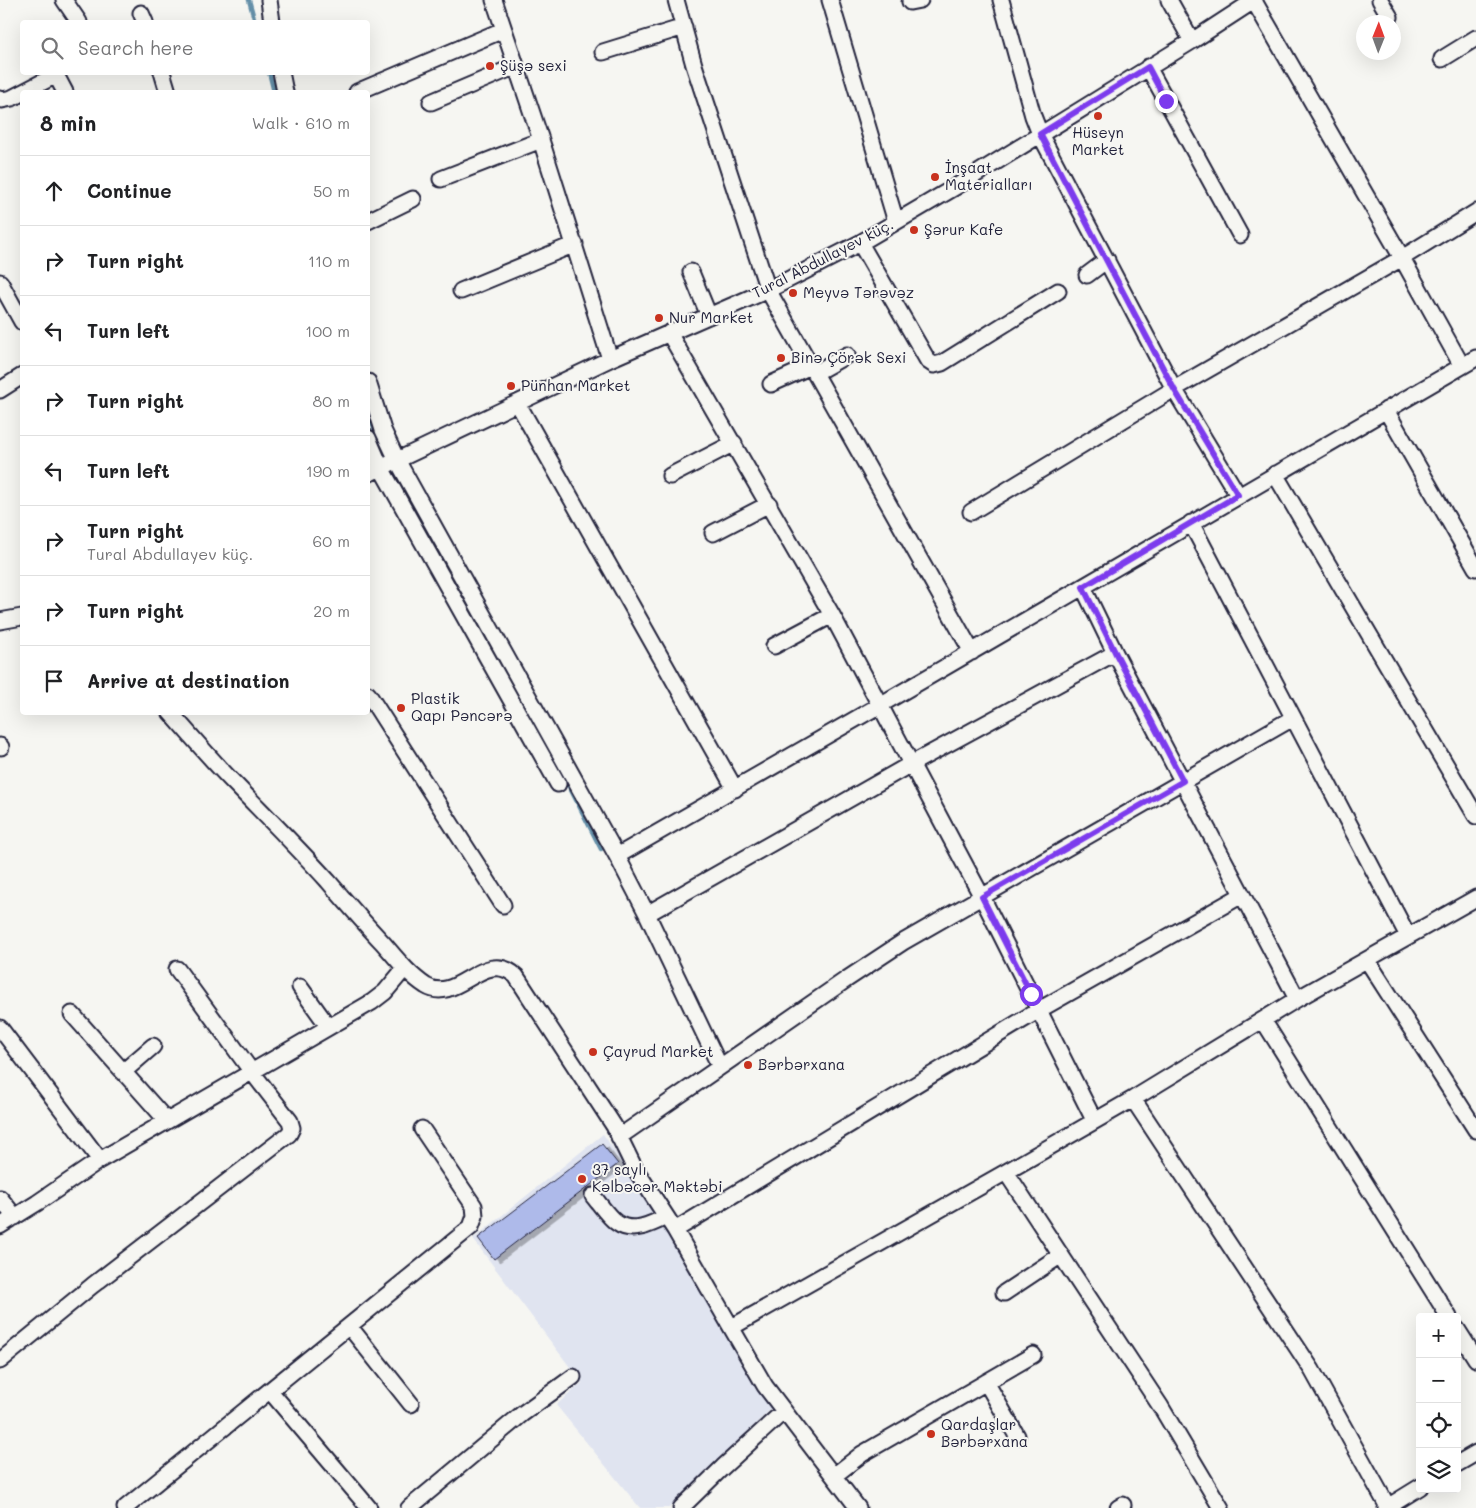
<!DOCTYPE html>
<html lang="en">
<head>
<meta charset="utf-8">
<style>
	body { margin:0; font-family:Mali,sans-serif; background:#f6f6f6; color:#202124 }
	.controls { position:absolute; right:15px; bottom:15px; display:grid; overflow:hidden; border-radius:5px; box-shadow:0 5px 20px #0002 }
	.controls button { width:45px; height:45px; display:grid; place-items:center; padding:0; border:0; border-bottom:1px solid #e0e0e0; background:#fff; color:#202124; font:25px sans-serif }
	.compass { position:absolute; left:1356px; top:15px; width:45px; height:45px; border-radius:50%; background:#fff; box-shadow:0 5px 20px #0002; rotate:1deg }
	.stop { position:absolute; width:15px; height:15px; margin:-11px; border:4px solid #7c3aed; border-radius:50%; background:#fff }
	.stop.end { background:#7c3aed; border-color:#fff; box-shadow:0 1px 5px #0008 }
	.list { margin:0; padding:0; list-style:none }
	h2 { display:flex; justify-content:space-between; align-items:center; height:65px; margin:0; padding:0 20px; font-size:21px }
	h2 small { font-size:16px; font-weight:400; color:#757577 }
	.list li { display:grid; grid-template-columns:32px 1fr auto; gap:15px; align-items:center; box-sizing:border-box; height:70px; padding:0 20px; border-top:1px solid #e0e0e0 }
	.list b { display:block; font-size:19px; white-space:nowrap }
	.list p { margin:0; font-size:16px; white-space:nowrap; color:#757577 }
	.list em { font-size:16px; font-style:normal; color:#757577 }
	.icon { flex:none; width:28px; height:28px; fill:none; stroke:currentColor; stroke-width:2; stroke-linecap:round; stroke-linejoin:round }
	.map { position:relative; flex:none; width:1476px; height:1508px; overflow:hidden }
	.search { position:absolute; background:#fff; box-shadow:0 5px 20px #0002; left:20px; top:20px; width:350px; height:55px; display:flex; align-items:center; gap:12px; box-sizing:border-box; padding:0 18px; border-radius:5px; color:#757577; font-size:19px }
	.panel { position:absolute; background:#fff; box-shadow:0 5px 20px #0002; left:20px; top:90px; width:350px; height:625px; border-radius:5px }
	.map>svg:first-child { display:block }
</style>
</head>
<body>
<div class="map">
<svg width="1476" height="1508" viewBox="0 0 1476 1508">
	<defs>
		<filter id="shadow"><feDropShadow dx="5.5" dy="3" stdDeviation="0" flood-color="#0004"/></filter>
	</defs>
	<rect width="100%" height="100%" fill="#f6f6f2"/>
	<filter id="ink" filterUnits="userSpaceOnUse"><feTurbulence type="fractalNoise" baseFrequency=".02" numOctaves="2"/><feDisplacementMap in="SourceGraphic" scale="10" xChannelSelector="R" yChannelSelector="G"/><feConvolveMatrix kernelMatrix="1 2 1 2 8 2 1 2 1" color-interpolation-filters="sRGB"/></filter>
	<g filter="url(#ink)">
		<path fill="#e0e4f0" d="M603,1134L677,1241L771,1409L669,1508H640L556,1405L582,1383L473,1239Z"/>
		<g fill="none" stroke-linecap="round" stroke-linejoin="round">
			<path stroke="#6590a9" stroke-width="4.5" d="M249,0L255,22
				M269,72L274,92
				M368,411L383,453
				M396,474L572,792L601,849"/>
		</g>
		<path fill="#aebaea" stroke="#22223b" filter="url(#shadow)" d="M602,1144L618,1164L494,1259L478,1238Z"/>
		<g fill="none" stroke-linecap="round" stroke-linejoin="round">
			<g stroke="#22223b" stroke-width="19">
				<path id="minor" d="M64,0L79,22
					M269,0L272,22
					M494,0L541,140L610,359
					M676,0L694,65L768,290L972,652
					M830,0L896,222
					M1001,0L1033,116L1040,134L1174,389L1238,495
					M1169,0L1192,41
					M1380,0L1390,17
					M1254,1L1402,258L1462,366
					M910,2L920,0
					M141,13L145,22
					M603,52L684,27
					M1442,59L1476,38
					M1148,67L1240,235
					M162,72L168,92
					M281,72L285,92
					M357,92L503,30
					M0,99L2,100L12,98L56,75L65,92
					M431,102L516,66
					M441,179L541,140
					M368,221L413,199
					M860,243L928,361L934,365L942,363L1058,291
					M691,272L709,316
					M1087,275L1107,260
					M0,282L22,322
					M461,291L575,244
					M669,333L832,615L982,897L1094,1120
					M815,373L847,355
					M368,382L383,430L397,460L617,856L647,914L720,1067
					M771,384L811,366
					M0,390L22,376
					M518,404L735,789
					M1386,410L1476,568
					M368,438L381,468L558,784
					M368,474L610,359L768,290L860,243L957,186L1192,41L1255,0
					M1275,474L1476,816
					M670,476L734,443
					M971,512L1174,389L1402,258L1476,212
					M1191,523L1408,936
					M713,533L769,504
					M1083,587L1115,653L1297,999
					M0,621L22,617
					M774,646L832,615
					M368,694L503,905
					M170,712C192,737 213,762 236,785C267,817 298,848 328,881C346,902 364,923 383,943C396,958 409,975 426,986C457,1005 484,947 516,976L614,1126L634,1167L675,1230L765,1386L858,1508
					M0,746L1,747
					M617,856L880,705L1476,358
					M647,914L911,764L1115,653
					M1367,960L1476,1130
					M300,987L328,1026
					M72,1014L167,1121
					M1263,1020L1449,1317
					M0,1028L100,1160
					M123,1072L153,1046
					M1133,1099L1312,1370L1388,1507
					M619,1137L847,979L903,942L1293,718
					M1006,1172L1161,1407L1221,1508
					M593,1196C599,1203 609,1218 617,1223C632,1234 652,1224 666,1217
					M0,1198L15,1217
					M0,1226L37,1203L100,1160L372,1002L385,992L405,968
					M675,1230L1039,1010L1242,895
					M1004,1293L1061,1255
					M349,1326L411,1404
					M732,1327L1006,1172L1133,1099L1297,999L1476,898
					M1457,1329L1476,1359
					M0,1361L93,1285L289,1134L292,1128L290,1121L252,1072L177,969
					M986,1382L1017,1436
					M270,1391L369,1508
					M1457,1464L1476,1453
					M835,1475L862,1454L1033,1355
					M125,1508L471,1227L475,1216L474,1206L422,1129
					M409,1508L522,1414L573,1377
					M681,1508L723,1467L784,1411
					M1118,1508L1123,1505
					M1386,1508L1420,1487"/>
			</g>
			<use href="#minor" stroke="#f6f6f2" stroke-width="15"/>
		</g>
	</g>
	<g fill="none" stroke-linecap="round" stroke-linejoin="round" filter="url(#ink)">
		<path stroke="#7c3aed" stroke-width="6" d="M1031,994L982,897L1183,781L1115,652L1083,587L1238,495L1174,389L1040,134L1148,67L1166,101"/>
	</g>
	<g fill="#c8321e" stroke="#f6f6f2" stroke-width="2">
		<circle cx="490" cy="66" r="5"/>
		<circle cx="1098" cy="116" r="5"/>
		<circle cx="935" cy="177" r="5"/>
		<circle cx="914" cy="230" r="5"/>
		<circle cx="793" cy="293" r="5"/>
		<circle cx="659" cy="318" r="5"/>
		<circle cx="781" cy="358" r="5"/>
		<circle cx="511" cy="386" r="5"/>
		<circle cx="401" cy="708" r="5"/>
		<circle cx="593" cy="1052" r="5"/>
		<circle cx="748" cy="1065" r="5"/>
		<circle cx="582" cy="1179" r="5"/>
		<circle cx="931" cy="1434" r="5"/>
	</g>
	<g text-anchor="middle" stroke-width="4" stroke-linejoin="round" paint-order="stroke">
		<g font-size="15" fill="#22223b" stroke="#f6f6f2" text-anchor="start">
			<text x="500" y="71">Şüşə sexi</text>
			<text x="1098" y="138" text-anchor="middle">Hüseyn<tspan x="1098" dy="17">Market</tspan></text>
			<text x="945" y="173">İnşaat<tspan x="945" dy="17">Materialları</tspan></text>
			<text x="924" y="235">Şərur Kafe</text>
			<text x="803" y="298">Meyvə Tərəvəz</text>
			<text x="669" y="323">Nur Market</text>
			<text x="791" y="363">Binə Çörək Sexi</text>
			<text x="521" y="391">Pünhan Market</text>
			<text x="411" y="704">Plastik<tspan x="411" dy="17">Qapı Pəncərə</tspan></text>
			<text x="603" y="1057">Çayrud Market</text>
			<text x="758" y="1070">Bərbərxana</text>
			<text x="592" y="1175">37 saylı<tspan x="592" dy="17">Kəlbəcər Məktəbi</tspan></text>
			<text x="941" y="1430">Qardaşlar<tspan x="941" dy="17">Bərbərxana</tspan></text>
		</g>
		<g font-size="15" fill="#22223b" stroke="#f6f6f2">
			<text transform="translate(823 259) rotate(-27)" y="5">Tural Abdullayev küç.</text>
		</g>
	</g>
</svg>
<div class="controls">
<button>+</button>
<button>−</button>
<button><svg class="icon" aria-label="locate" viewBox="0 0 24 24"><circle cx="12" cy="12" r="6"/><path d="M12 2v4M12 18v4M2 12h4M18 12h4"/></svg></button>
<button><svg class="icon" aria-label="layers" viewBox="0 0 24 24"><path d="M12 4l9 5-9 5-9-5zM3 14l9 5 9-5"/></svg></button>
</div>
<svg class="compass" viewBox="-18 -18 36 36"><path d="M0-13l5 13h-10z" fill="#e53935"/><path d="M0 13l5-13h-10z" fill="#757577"/></svg>
<div class="stop" style="left:1031px;top:994px"></div>
<div class="stop end" style="left:1166px;top:101px"></div>
<div class="search"><svg class="icon" aria-label="search" viewBox="0 0 24 24"><circle cx="10" cy="10" r="6"/><path d="M15 15l6 6"/></svg>Search here</div>
<section class="panel">
<h2>8 min<small>Walk · 610 m</small></h2>
<ul class="list">
<li><svg class="icon" aria-label="ahead" viewBox="0 0 24 24"><path d="M12 20V5M6 11l6-6 6 6"/></svg><div><b>Continue</b></div><em>50 m</em></li>
<li><svg class="icon" aria-label="right" viewBox="0 0 24 24"><path d="M7 20v-9h11M14 6l5 5-5 5"/></svg><div><b>Turn right</b></div><em>110 m</em></li>
<li><svg class="icon" aria-label="left" viewBox="0 0 24 24"><path d="M17 20v-9H6M10 6l-5 5 5 5"/></svg><div><b>Turn left</b></div><em>100 m</em></li>
<li><svg class="icon" aria-label="right" viewBox="0 0 24 24"><path d="M7 20v-9h11M14 6l5 5-5 5"/></svg><div><b>Turn right</b></div><em>80 m</em></li>
<li><svg class="icon" aria-label="left" viewBox="0 0 24 24"><path d="M17 20v-9H6M10 6l-5 5 5 5"/></svg><div><b>Turn left</b></div><em>190 m</em></li>
<li><svg class="icon" aria-label="right" viewBox="0 0 24 24"><path d="M7 20v-9h11M14 6l5 5-5 5"/></svg><div><b>Turn right</b><p>Tural Abdullayev küç.</p></div><em>60 m</em></li>
<li><svg class="icon" aria-label="right" viewBox="0 0 24 24"><path d="M7 20v-9h11M14 6l5 5-5 5"/></svg><div><b>Turn right</b></div><em>20 m</em></li>
<li><svg class="icon" aria-label="arrive" viewBox="0 0 24 24"><path d="M6 21V4h12l-3 4 3 4H6"/></svg><div><b>Arrive at destination</b></div></li>
</ul>
</section>
</div>
</body>
</html>
